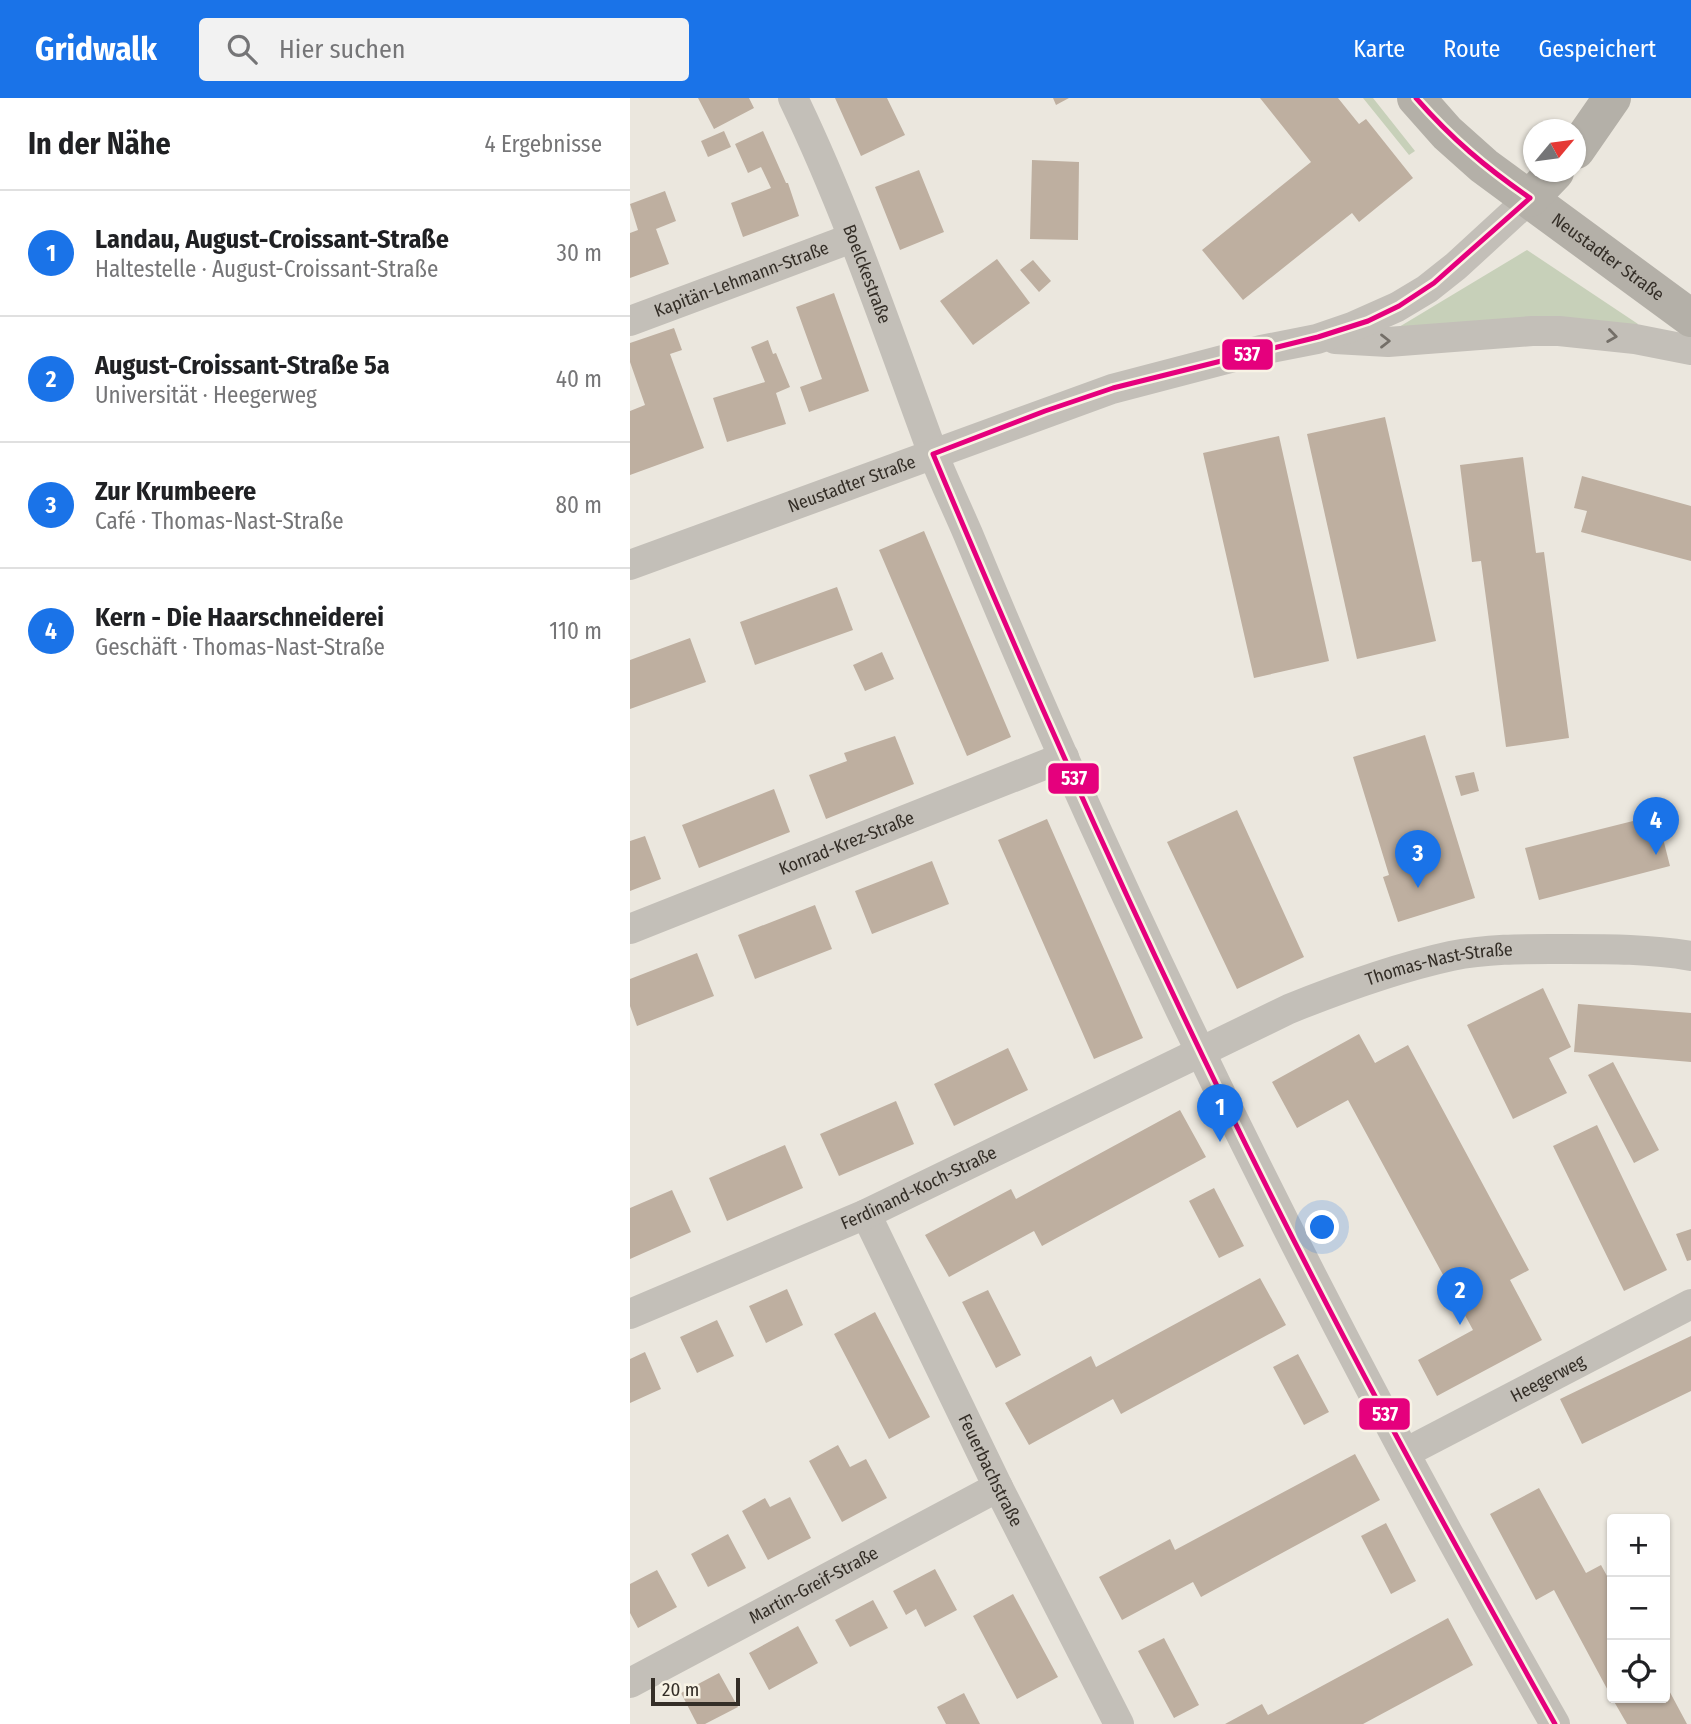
<!DOCTYPE html>
<html lang="de">
<head>
<meta charset="utf-8">
<style>
	body { margin:0; font-family:"Fira Sans Condensed",sans-serif; background:#f2f2f2; color:#202124 }
	.controls { position:absolute; right:21px; bottom:21px; display:grid; overflow:hidden; border-radius:7px; box-shadow:0 2px 5px #0004 }
	.controls button { width:63px; height:63px; display:grid; place-items:center; padding:0; border:0; border-bottom:2px solid #e0e0e0; background:#fff; color:#202124; font:35px sans-serif }
	.compass { position:absolute; left:893px; top:21px; width:63px; height:63px; border-radius:50%; background:#fff; box-shadow:0 2px 5px #0004; rotate:61deg }
	.scale { position:absolute; left:21px; bottom:18px; width:89px; box-sizing:border-box; padding-left:7px; border:4px solid #342e27; border-top:0; font-size:19px; line-height:24px; white-space:nowrap; color:#342e27; -webkit-text-stroke:5px #f8f3e5; paint-order:stroke }
	.you { position:absolute; left:693px; top:1130px; width:24px; height:24px; margin:-18px; border:5px solid #fff; border-radius:50%; background:#1a73e8; box-shadow:0 0 0 10px #1a73e833 }
	.badge { display:grid; place-items:center; width:46px; height:46px; border-radius:50%; background:#1a73e8; color:#fff; font-size:23px; font-weight:700 }
	.pin { position:absolute; translate:-50% -58px; filter:drop-shadow(0 2px 4px #0008) }
	.pin::after { content:''; position:absolute; top:37px; width:24px; height:21px; background:inherit; clip-path:polygon(0 0,100% 0,50% 100%) }
	.list { margin:0; padding:0; list-style:none }
	h2 { display:flex; justify-content:space-between; align-items:center; height:91px; margin:0; padding:0 28px; font-size:30px }
	h2 small { font-size:23px; font-weight:400; color:#757577 }
	.list li { display:grid; grid-template-columns:46px 1fr auto; gap:21px; align-items:center; box-sizing:border-box; height:126px; padding:0 28px; border-top:2px solid #e0e0e0 }
	.list b { display:block; font-size:26px; white-space:nowrap }
	.list p { margin:0; font-size:23px; white-space:nowrap; color:#757577 }
	.list em { font-size:23px; font-style:normal; color:#757577 }
	.icon { flex:none; width:38px; height:38px; fill:none; stroke:currentColor; stroke-width:2; stroke-linecap:round; stroke-linejoin:round }
	.map { position:relative; flex:none; width:1061px; height:1626px; overflow:hidden }
	header { display:flex; align-items:center; gap:42px; box-sizing:border-box; height:98px; padding:0 35px; background:#1a73e8; color:#fff }
	header strong { font-size:33px }
	nav { display:flex; gap:38px; margin-inline-start:auto; font-size:24px }
	.search { width:490px; height:63px; background:#f2f2f2; display:flex; align-items:center; gap:18px; box-sizing:border-box; padding:0 24px; border-radius:7px; color:#757577; font-size:26px }
	main { display:flex }
	aside { flex:1; background:#fff }
	.map>svg:first-child { display:block }
</style>
</head>
<body>
<header>
<strong>Gridwalk</strong>
<div class="search"><svg class="icon" aria-label="search" viewBox="0 0 24 24"><circle cx="10" cy="10" r="6"/><path d="M15 15l6 6"/></svg>Hier suchen</div>
<nav><a>Karte</a><a>Route</a><a>Gespeichert</a></nav>
</header>
<main>
<aside>
<h2>In der Nähe<small>4 Ergebnisse</small></h2>
<ul class="list">
<li><span class="badge">1</span><div><b>Landau, August-Croissant-Straße</b><p>Haltestelle · August-Croissant-Straße</p></div><em>30 m</em></li>
<li><span class="badge">2</span><div><b>August-Croissant-Straße 5a</b><p>Universität · Heegerweg</p></div><em>40 m</em></li>
<li><span class="badge">3</span><div><b>Zur Krumbeere</b><p>Café · Thomas-Nast-Straße</p></div><em>80 m</em></li>
<li><span class="badge">4</span><div><b>Kern - Die Haarschneiderei</b><p>Geschäft · Thomas-Nast-Straße</p></div><em>110 m</em></li>
</ul>
</aside>
<div class="map">
<svg width="1061" height="1626" viewBox="0 0 1061 1626">
	<rect width="100%" height="100%" fill="#ebe7de"/>
	<path fill="#c7d0b9" d="M733,0H743L785,53L779,57Z
		M897,152L1008,226L1003,231L769,229Z"/>
	<path fill="#beafa0" d="M68,0H119L124,10L84,31Z
		M205,0H257L275,37L231,58Z
		M423,0H439L426,7Z
		M630,0H708L729,26L736,21L783,80L729,124L722,115L613,202L572,152L681,64Z
		M94,33L101,49L78,59L71,43Z
		M133,33L156,85H158L169,118L113,139L101,105L141,90L131,69L118,75L105,46Z
		M402,62L449,64L448,142L400,141Z
		M289,72L314,134L270,152L245,89Z
		M35,93L46,123L26,131L39,166L0,180V135L8,132L0,106Z
		M367,161L400,205L343,247L310,203Z
		M403,162L421,183L409,194L390,172Z
		M204,195L239,293L179,314L170,289L192,281L166,209Z
		M44,230L52,252L40,256L74,350L0,377V313L15,307L0,264V245Z
		M138,242L143,256L146,255L160,289L146,295L156,326L97,344L83,300L135,284L121,249Z
		M755,319L806,543L727,561L677,336Z
		M649,338L699,563L624,580L573,355Z
		M893,359L906,455L914,454L939,640L876,649L851,463L842,464L830,367Z
		M952,378L1061,408V463L951,434L957,413L944,410Z
		M294,433L381,639L337,658L249,452Z
		M207,489L223,532L125,567L110,524Z
		M60,540L76,584L0,611V562Z
		M252,554L264,581L235,593L223,567Z
		M795,637L845,800L768,824L753,779L759,777L723,659Z
		M265,638L284,686L196,721L179,677L217,663L214,655Z
		M844,674L849,693L831,698L825,678Z
		M144,691L160,734L69,770L52,727Z
		M607,712L674,859L607,891L537,744Z
		M1027,717L1040,768L909,802L895,750Z
		M417,721L513,940L464,961L368,742Z
		M15,738L31,781L0,793V743Z
		M302,763L319,806L242,836L225,793Z
		M185,807L202,851L125,881L108,837Z
		M67,855L84,898L7,928L0,908V881Z
		M913,890L941,949L919,960L937,995L883,1021L837,927Z
		M948,906L1061,915V964L944,954Z
		M729,936L745,965L778,947L899,1172L880,1182L912,1242L807,1298L788,1262L843,1232L718,1002L667,1030L642,984Z
		M378,950L398,992L324,1028L304,986Z
		M983,964L1029,1052L1004,1065L958,977Z
		M266,1003L284,1046L209,1078L190,1036Z
		M550,1012L576,1059L412,1148L404,1133L319,1179L295,1137L381,1091L386,1101Z
		M967,1027L1037,1172L994,1193L923,1048Z
		M155,1047L173,1090L97,1123L79,1080Z
		M584,1090L614,1148L589,1160L559,1103Z
		M42,1092L61,1134L0,1161V1110Z
		M1061,1131V1162L1057,1163L1046,1136Z
		M630,1180L656,1227L491,1316L483,1301L399,1347L375,1305L461,1258L466,1269Z
		M157,1191L173,1227L136,1245L119,1208Z
		M358,1192L391,1257L366,1270L332,1204Z
		M245,1214L300,1319L259,1341L204,1236Z
		M87,1222L104,1258L67,1275L50,1239Z
		M1061,1238V1293L952,1346L930,1301Z
		M15,1254L31,1291L0,1305V1261Z
		M668,1256L699,1314L674,1327L643,1269Z
		M208,1347L220,1369L236,1361L257,1400L212,1424L179,1363Z
		M725,1356L750,1402L571,1499L563,1484L492,1522L469,1479L540,1441L545,1452Z
		M909,1390L956,1475L971,1467L982,1487V1600L924,1492L906,1502L860,1416Z
		M160,1399L181,1440L138,1462L112,1413L135,1400L140,1409Z
		M756,1425L786,1483L761,1496L731,1438Z
		M98,1436L116,1470L78,1489L61,1456Z
		M305,1471L327,1512L295,1529L286,1511L276,1517L263,1493Z
		M27,1472L47,1509L8,1530L0,1515V1486Z
		M383,1496L428,1579L387,1601L343,1518Z
		M243,1502L258,1530L220,1549L205,1522Z
		M818,1520L843,1567L733,1626H595L632,1606L638,1617Z
		M168,1528L188,1565L139,1592L119,1555Z
		M534,1540L569,1607L544,1620L508,1553Z
		M89,1575L108,1609L75,1626H67L51,1595Z
		M1035,1585L1057,1626H997L982,1600H1035Z
		M334,1595L350,1626H316L307,1609Z"/>
	<g fill="none" stroke-linecap="round" stroke-linejoin="round">
		<g stroke="#c3bfb8" stroke-width="30">
			<path id="s1" d="M163,0C218,114 258,234 302,353C313,381 326,408 338,436C369,511 401,586 434,660C581,990 745,1312 925,1626"/>
			<path id="s2" d="M0,223L222,140"/>
			<path d="M705,241L758,244L902,233H929L1005,241L1061,252"/>
			<path id="s3" d="M0,467L482,291L631,252L687,241L722,229L767,209L797,191L826,168L900,100"/>
			<path id="s4" d="M0,831L434,659"/>
			<path id="s5" d="M236,1116L368,1389L489,1626"/>
			<path id="s6" d="M0,1216L236,1116L659,911C711,890 766,870 821,858C860,850 900,851 938,851C979,851 1021,851 1061,858"/>
			<path id="s7" d="M775,1355L1061,1206"/>
			<path id="s8" d="M0,1585L368,1389"/>
		</g>
		<g stroke="#b4b0a8" stroke-width="38">
			<path id="s9" d="M786,0L817,35L854,68L1061,220"/>
			<path d="M946,52L982,0"/>
			<path d="M900,100L925,74"/>
		</g>
		<g stroke="#f8f3e5" stroke-width="10">
			<path id="bus-1" d="M786,0C822,41 855,69 900,100
				M303,356C394,573 489,787 592,998C695,1211 809,1419 925,1626
				M303,356L415,313L483,290L688,239L738,223L769,208L804,185L900,100"/>
		</g>
		<use href="#bus-1" stroke="#e5007d" stroke-width="5"/>
	</g>
	<defs><path id="oneway-chevron" d="M-2-3.5L2.5 0L-2 3.5" fill="none" stroke-width="1.6" stroke-linecap="round" stroke-linejoin="round" transform="scale(1.75)"/></defs>
	<g stroke="#746f68">
		<use href="#oneway-chevron" transform="translate(982 238) rotate(8)"/>
		<use href="#oneway-chevron" transform="translate(755 243)"/>
	</g>
	<g text-anchor="middle" stroke-width="7" stroke-linejoin="round" paint-order="stroke">
		<g font-size="18" fill="#342e27" stroke="#f8f3e5">
			<text dy="6" stroke="none"><textPath href="#s9" startOffset="250">Neustadter Straße</textPath></text>
			<text dy="6" stroke="none"><textPath href="#s1" startOffset="191">Boelckestraße</textPath></text>
			<text dy="6" stroke="none"><textPath href="#s2" startOffset="119">Kapitän-Lehmann-Straße</textPath></text>
			<text dy="6" stroke="none"><textPath href="#s3" startOffset="236">Neustadter Straße</textPath></text>
			<text dy="6" stroke="none"><textPath href="#s4" startOffset="233">Konrad-Krez-Straße</textPath></text>
			<text dy="6" stroke="none"><textPath href="#s6" startOffset="884">Thomas-Nast-Straße</textPath></text>
			<text dy="6" stroke="none"><textPath href="#s6" startOffset="315">Ferdinand-Koch-Straße</textPath></text>
			<text dy="6" stroke="none"><textPath href="#s7" startOffset="161">Heegerweg</textPath></text>
			<text dy="6" stroke="none"><textPath href="#s5" startOffset="285">Feuerbachstraße</textPath></text>
			<text dy="6" stroke="none"><textPath href="#s8" startOffset="208">Martin-Greif-Straße</textPath></text>
		</g>
	</g>
	<g stroke="#f8f3e5" stroke-width="2.5">
		<rect x="591" y="240" width="53" height="33" rx="7" fill="#e5007d"/>
		<rect x="417" y="664" width="53" height="33" rx="7" fill="#e5007d"/>
		<rect x="728" y="1299" width="53" height="34" rx="7" fill="#e5007d"/>
	</g>
	<g font-size="19" text-anchor="middle" font-weight="bold" fill="#fff">
		<text x="617" y="263">537</text>
		<text x="444" y="687">537</text>
		<text x="755" y="1323">537</text>
	</g>
</svg>
<div class="controls">
<button>+</button>
<button>−</button>
<button><svg class="icon" aria-label="locate" viewBox="0 0 24 24"><circle cx="12" cy="12" r="6"/><path d="M12 2v4M12 18v4M2 12h4M18 12h4"/></svg></button>
</div>
<svg class="compass" viewBox="-18 -18 36 36"><path d="M0-13l5 13h-10z" fill="#e53935"/><path d="M0 13l5-13h-10z" fill="#757577"/></svg>
<div class="scale">20 m</div>
<div class="you"></div>
<div class="pin badge" style="left:590px;top:1044px">1</div>
<div class="pin badge" style="left:830px;top:1227px">2</div>
<div class="pin badge" style="left:788px;top:790px">3</div>
<div class="pin badge" style="left:1026px;top:757px">4</div>
</div>
</main>
</body>
</html>
